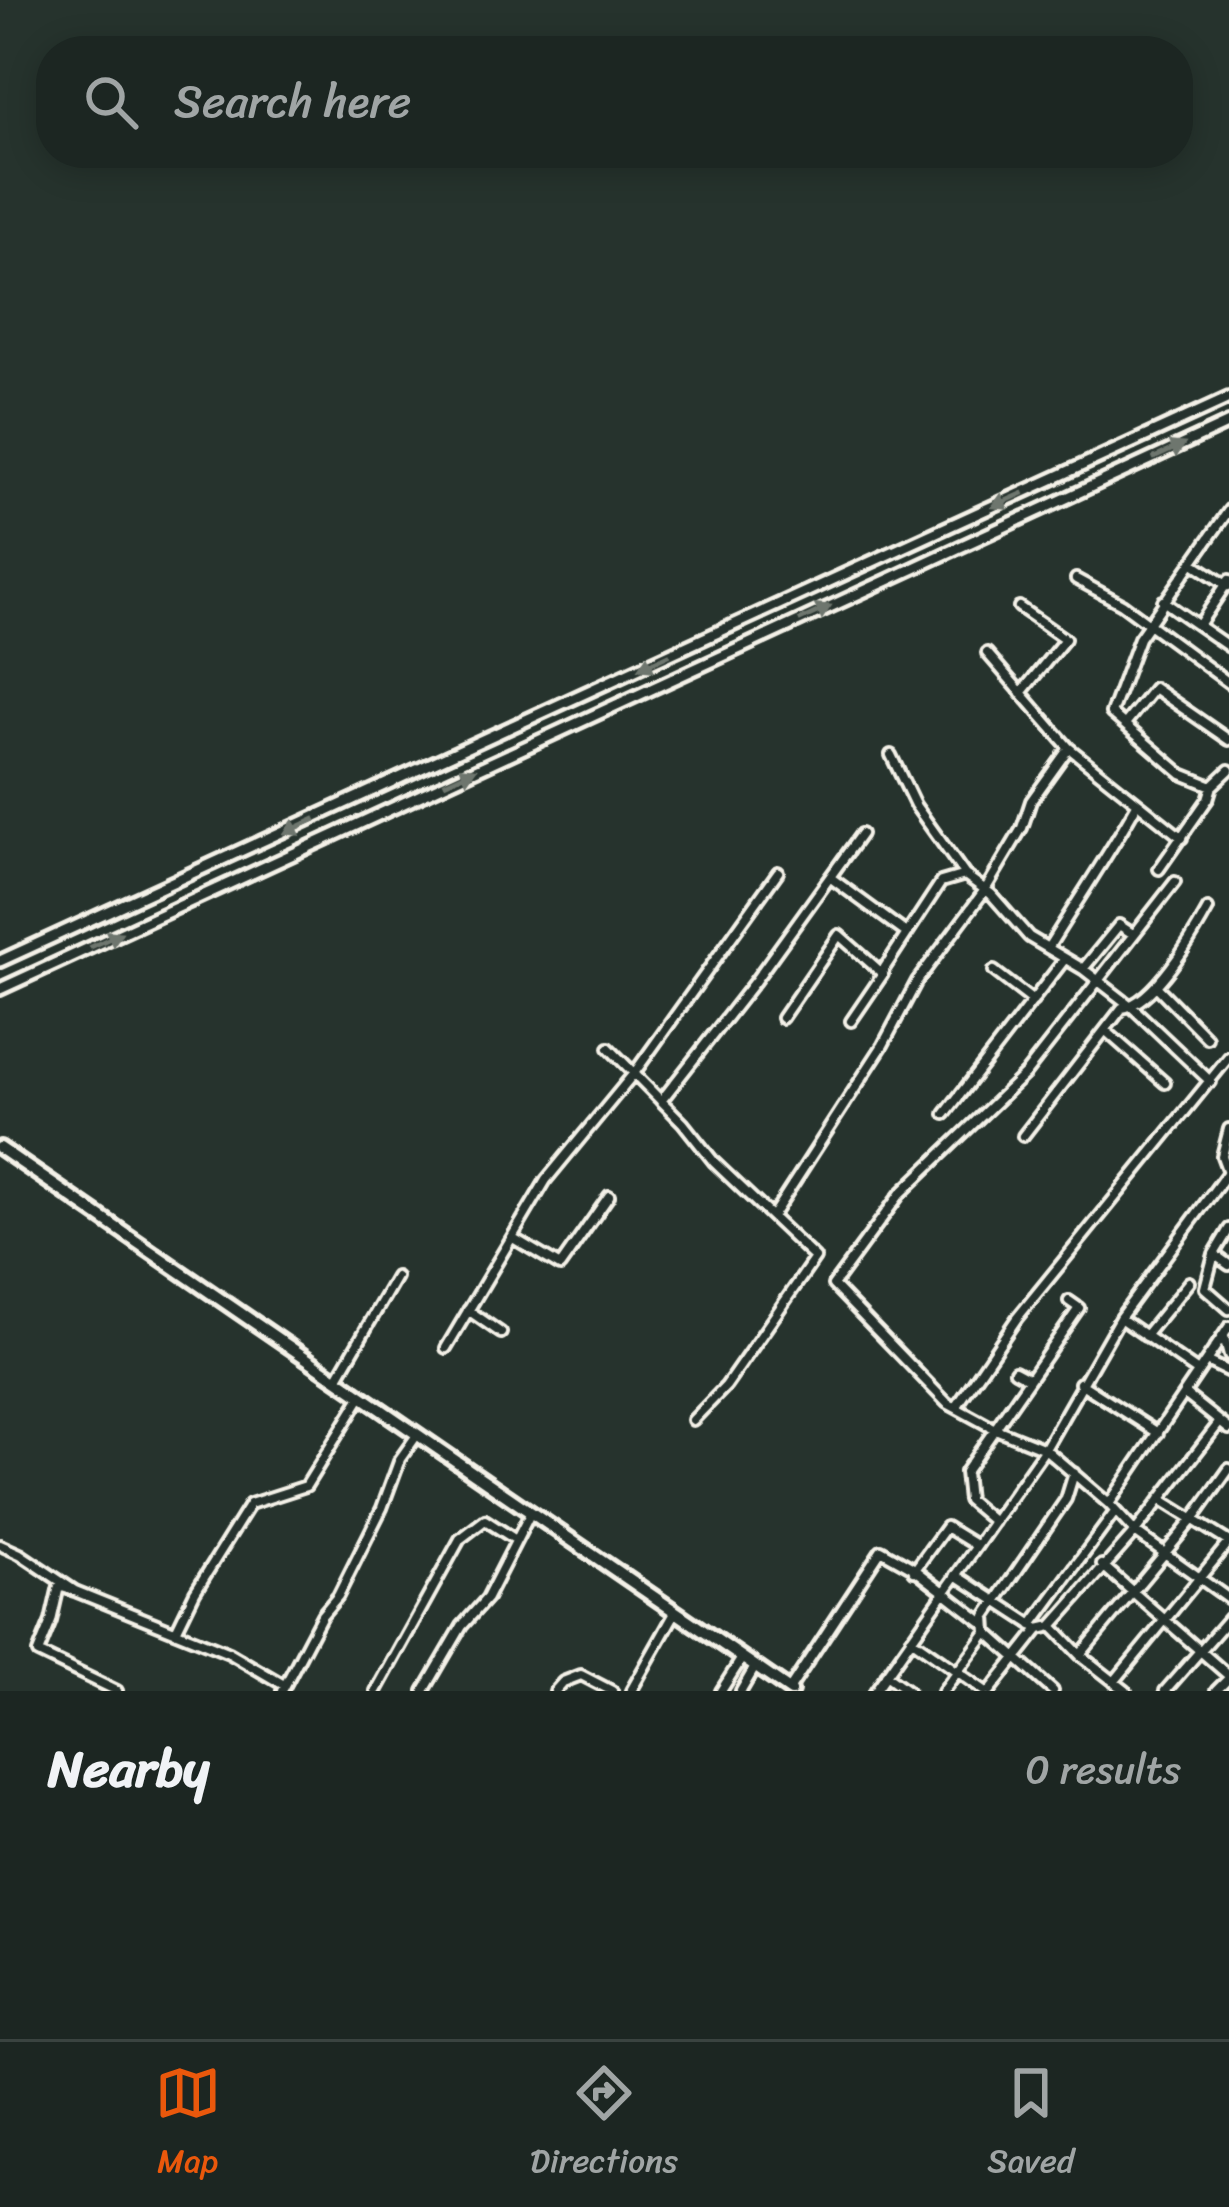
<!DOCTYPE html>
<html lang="en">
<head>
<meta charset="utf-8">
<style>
	body { margin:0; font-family:Sriracha,sans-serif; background:#252e2a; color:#f1f3f6 }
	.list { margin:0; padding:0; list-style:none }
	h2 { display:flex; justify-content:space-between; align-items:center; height:156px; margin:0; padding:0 48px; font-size:51px }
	h2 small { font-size:39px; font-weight:400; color:#a0a5a5 }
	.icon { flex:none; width:66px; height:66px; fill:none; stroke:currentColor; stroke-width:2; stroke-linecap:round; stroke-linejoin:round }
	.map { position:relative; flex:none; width:1229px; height:1691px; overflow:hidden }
	.search { position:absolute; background:#1c2622; box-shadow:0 6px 30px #0003; left:36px; right:36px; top:36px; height:132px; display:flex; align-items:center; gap:30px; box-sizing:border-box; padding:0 42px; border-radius:48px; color:#a0a5a5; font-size:45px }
	.sheet { height:348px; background:#1c2622 }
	nav { display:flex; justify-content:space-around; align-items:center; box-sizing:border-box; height:168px; border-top:3px solid #3a4340; background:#1c2622; font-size:33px; color:#a0a5a5 }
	nav a { display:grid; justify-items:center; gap:6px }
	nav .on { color:#ea580c }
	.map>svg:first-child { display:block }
</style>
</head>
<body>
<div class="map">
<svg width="1229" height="1691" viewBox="0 0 1229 1691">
	<rect width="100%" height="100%" fill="#26332d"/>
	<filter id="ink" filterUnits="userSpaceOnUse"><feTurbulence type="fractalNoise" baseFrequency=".00833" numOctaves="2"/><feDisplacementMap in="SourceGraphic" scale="24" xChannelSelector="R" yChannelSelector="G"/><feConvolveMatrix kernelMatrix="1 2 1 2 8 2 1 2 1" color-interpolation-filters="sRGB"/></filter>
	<g filter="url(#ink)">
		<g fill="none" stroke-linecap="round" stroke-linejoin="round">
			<g stroke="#f4f1e8" stroke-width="16">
				<path id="minor" d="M1193,563L1228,586
					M1076,579L1122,604L1229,683
					M1163,601L1229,647
					M1019,607L1065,639L1021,693
					M1199,625L1229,580
					M987,653L1069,748L1182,838
					M1125,724L1154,688L1229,740
					M891,755L915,805L965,875L991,894L1029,937L1083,969L1132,1007L1211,1082
					M1212,786L1182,774L1111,713L1139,638L1229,510
					M1159,869L1208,799L1212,786L1229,770
					M831,878L906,933
					M1175,882L1025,1074L900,1194L833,1285L947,1403L993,1428L1045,1449L1109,1504L1135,1532L1229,1599
					M1048,948C1078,899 1110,853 1137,804
					M1083,969L1119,925L1133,934
					M994,971L1033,1001
					M882,972L941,882L965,875
					M1157,987L1207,1038
					M782,1018L839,935L883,974L851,1021
					M1106,1031L1165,1083
					M609,1048L683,1123L714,1162L815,1258L726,1386L693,1420
					M661,1101L755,981L861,834
					M945,1114L1064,960
					M1023,1136L1122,1008C1154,1003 1192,938 1208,909
					M1228,1172L1222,1156L1229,1129
					M773,1215L883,1045L917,981L985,890L1022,828L1031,801L1069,748
					M1229,1229L1214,1254L1205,1288L1229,1309
					M513,1238L560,1266L609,1196
					M1215,1255L1229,1265
					M468,1310L501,1333
					M1120,1318L1198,1372
					M1145,1336L1189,1282
					M1224,1337L1229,1355
					M446,1348L546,1180L635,1072L778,872
					M1206,1361L1229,1372
					M1015,1371L1028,1378
					M337,1379L396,1277
					M1080,1383L1158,1433
					M1185,1394L1229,1429
					M957,1406L1017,1318L1229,1057
					M1109,1504L1229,1327
					M994,1522L968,1500L965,1472L1079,1308L1069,1301
					M0,1545L20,1554L75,1591L59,1586L51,1621L38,1653L117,1691
					M1102,1565L1229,1676
					M914,1571L946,1527L977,1546
					M956,1575L1039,1629L1052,1626L1080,1655L1126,1691
					M75,1591L229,1653L284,1685
					M1032,1625L1115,1512
					M1052,1626L1135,1532L1220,1422
					M176,1631L195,1592L250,1504L306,1486L361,1397
					M987,1632L1053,1691
					M911,1639L985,1691
					M1080,1655L1194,1518L1229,1469
					M886,1675L908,1691
					M1114,1682L1229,1542L1160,1499
					M789,1690L881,1550L913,1568L985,1624
					M282,1691L322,1615L338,1596L382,1508L400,1459L417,1435
					M376,1691L460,1539L485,1520L516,1540
					M424,1691L462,1626L487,1598L530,1514
					M555,1691L563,1682L581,1675L612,1691
					M631,1691L675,1613
					M721,1691L742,1658
					M741,1691L755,1667
					M875,1691L1045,1449L1120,1318L1228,1172
					M943,1691L987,1632L986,1616L1066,1499L1074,1473
					M990,1691L1039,1629
					M1165,1691L1229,1618
					M1216,1691L1229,1678"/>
			</g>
			<g stroke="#f4f1e8" stroke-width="18">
				<path id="tertiary" d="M0,961L1229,398
					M0,989L1229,423"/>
			</g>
			<g stroke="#f4f1e8" stroke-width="20">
				<path id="secondary" d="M0,1148L791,1691"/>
			</g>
			<use href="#minor" stroke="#26332d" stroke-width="8"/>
			<use href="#tertiary" stroke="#26332d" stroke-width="9"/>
			<use href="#secondary" stroke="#26332d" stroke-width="10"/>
		</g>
		<defs><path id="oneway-solid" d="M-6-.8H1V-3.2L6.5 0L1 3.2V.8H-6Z" transform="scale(3)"/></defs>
		<g fill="#6e766e">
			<use href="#oneway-solid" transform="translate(1169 451) rotate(-25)"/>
			<use href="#oneway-solid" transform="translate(1008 500) rotate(156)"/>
			<use href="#oneway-solid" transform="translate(815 613) rotate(-25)"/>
			<use href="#oneway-solid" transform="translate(654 662) rotate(155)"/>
			<use href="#oneway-solid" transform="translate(460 776) rotate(-24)"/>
			<use href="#oneway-solid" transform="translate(300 826) rotate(155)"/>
			<use href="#oneway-solid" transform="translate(106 940) rotate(-25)"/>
		</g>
	</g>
</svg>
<div class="search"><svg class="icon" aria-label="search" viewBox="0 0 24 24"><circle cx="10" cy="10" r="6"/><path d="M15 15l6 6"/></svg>Search here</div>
</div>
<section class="sheet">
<h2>Nearby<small>0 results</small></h2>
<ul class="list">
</ul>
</section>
<nav>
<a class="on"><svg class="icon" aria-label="map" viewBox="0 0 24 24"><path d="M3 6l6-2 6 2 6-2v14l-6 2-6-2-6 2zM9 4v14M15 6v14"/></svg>Map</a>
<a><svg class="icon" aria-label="directions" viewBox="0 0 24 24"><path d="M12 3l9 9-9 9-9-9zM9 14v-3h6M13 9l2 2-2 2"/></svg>Directions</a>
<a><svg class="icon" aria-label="saved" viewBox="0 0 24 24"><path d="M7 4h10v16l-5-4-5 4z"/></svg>Saved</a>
</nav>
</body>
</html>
